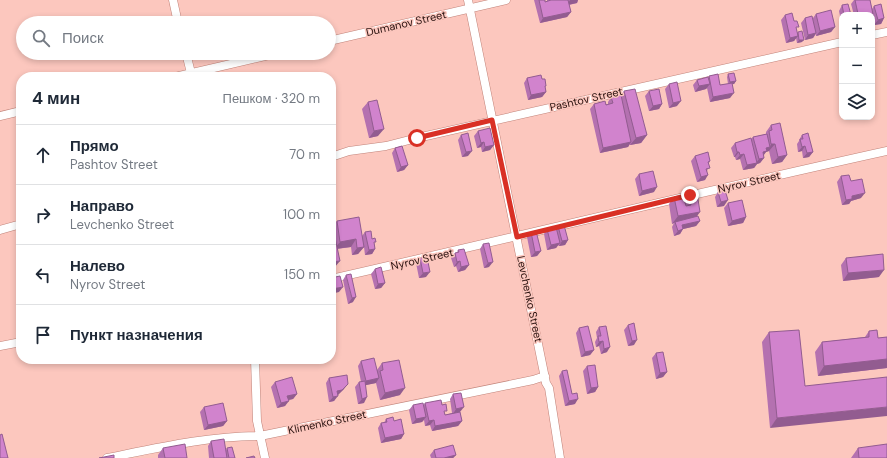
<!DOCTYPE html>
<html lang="ru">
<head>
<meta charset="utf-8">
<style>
	body { margin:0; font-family:"DM Sans",sans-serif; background:#f6f6f7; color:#1f2937 }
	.controls { position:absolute; right:12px; top:12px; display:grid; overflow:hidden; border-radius:8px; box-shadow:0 2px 6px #0003 }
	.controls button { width:36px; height:36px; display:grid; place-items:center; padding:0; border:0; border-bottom:1px solid #e0e1e3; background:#fff; color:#1f2937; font:20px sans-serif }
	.stop { position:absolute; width:12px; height:12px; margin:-9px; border:3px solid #d93025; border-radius:50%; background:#fff }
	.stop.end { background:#d93025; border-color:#fff; box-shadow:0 1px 4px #0008 }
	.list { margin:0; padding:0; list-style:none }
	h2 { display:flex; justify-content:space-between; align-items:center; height:52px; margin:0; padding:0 16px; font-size:17px }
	h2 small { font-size:13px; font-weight:400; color:#747a83 }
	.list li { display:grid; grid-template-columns:26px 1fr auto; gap:12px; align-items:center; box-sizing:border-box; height:60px; padding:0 16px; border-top:1px solid #e0e1e3 }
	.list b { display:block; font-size:15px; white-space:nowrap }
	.list p { margin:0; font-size:13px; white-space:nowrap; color:#747a83 }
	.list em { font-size:13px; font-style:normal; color:#747a83 }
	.icon { flex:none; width:22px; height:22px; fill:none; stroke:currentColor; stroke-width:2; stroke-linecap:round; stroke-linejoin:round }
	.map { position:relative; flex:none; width:887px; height:458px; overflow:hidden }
	.search { position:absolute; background:#fff; box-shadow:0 2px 6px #0003; left:16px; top:16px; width:320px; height:44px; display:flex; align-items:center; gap:10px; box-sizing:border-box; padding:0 14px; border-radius:22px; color:#747a83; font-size:15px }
	.panel { position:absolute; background:#fff; box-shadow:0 2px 6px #0003; left:16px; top:72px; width:320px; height:292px; border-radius:16px }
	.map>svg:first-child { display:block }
</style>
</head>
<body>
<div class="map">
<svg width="887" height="458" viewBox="0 0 887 458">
	<rect width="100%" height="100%" fill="#fcc7be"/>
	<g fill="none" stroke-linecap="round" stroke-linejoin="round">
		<g stroke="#c18379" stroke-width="9">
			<path id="minor" d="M173,0L178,23
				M468,0L546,383L549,388L560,458
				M872,35L887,32
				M329,41L506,0
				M186,53L192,77
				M175,77L278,53
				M0,116L21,111
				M331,157L349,151L386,146L417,138L842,42
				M0,230L21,224
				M331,279C516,237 701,192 887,151
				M0,346L21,342
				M255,359L257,421L265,458
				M107,458C157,448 209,436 260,436L533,380L545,376"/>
		</g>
		<use href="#minor" stroke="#fff" stroke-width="8"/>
	</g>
	<path fill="#b471b0" d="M534,0H545V2L547,1V0H578L577,3L569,5L571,12L567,17L540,23Z
		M854,0H870L872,9L874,6L884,18L881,24L874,25L872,15H854L851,4Z
		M842,5L851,15H842V25L839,11Z
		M816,14L835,27L831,32L816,36V34L813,38L805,40L801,23L805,18H813Z
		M785,15L794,21L797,32L802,42L797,43L796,38L794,41L786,43L781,20Z
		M728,74L736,81L734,84H732L730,98L710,102L707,88L706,89L695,92L693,85L697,80L708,78L709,76L720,85L728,84L727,77Z
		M527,78L545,88L546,92L542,97L528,100L524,83Z
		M669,84L677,106L669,108L665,89Z
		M624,91L647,135L641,143L630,145V144L628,147L600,153L590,109L594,104H608V102L611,97L621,96Z
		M649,91L662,104L659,109L649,111L645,96Z
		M368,102L378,136L369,138L362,109Z
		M771,125L787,155L782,162L772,164L769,151L766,152L763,156L764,158L760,163L757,164L754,168L743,170L740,159L736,160L735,157H734L731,148L735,143L751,139L753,137L766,134V132Z
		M478,131L494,145L490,150L482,152L481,147L477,148L474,136Z
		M461,135L468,156L462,157L458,140Z
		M802,135L813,152L809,157L803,158L802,151L798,152L797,144L799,141V140Z
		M395,148L408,165L404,170L397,172L392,153Z
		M695,156L710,161L709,163L707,172L705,180L697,182L691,161Z
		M639,174L654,192L639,196L635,179Z
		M841,176L851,181L861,198L851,201L849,204L842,205L837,182Z
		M718,192L724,206L717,207L715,197Z
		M689,195L697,216L700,221L696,226L683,229L680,234L674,236L672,227L674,223L672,224L669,204L674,197L685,201Z
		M728,203L746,217L743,223L728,226L724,208Z
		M337,221L362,236L365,232L372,239L375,249L372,254L365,255L364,247L358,254L352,255L351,247L337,249L334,268L331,269V228Z
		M558,226L568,240L565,245L559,246L558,245L556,248L547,250L544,234L547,229H556Z
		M531,232L541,251L537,256L531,257L527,237Z
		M483,244L489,267L484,268L480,249Z
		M458,250L469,265L465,270L458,272L456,266L454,267L451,258L455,253H457Z
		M420,258L426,277L419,278L416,263Z
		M846,258L879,277L843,281L841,265Z
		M375,269L385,283L381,288L375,289L371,274Z
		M346,275L353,302L348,304L343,280Z
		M628,325L634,345L628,346L624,330Z
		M599,327L607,352L601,354L599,346L596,347L595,342L597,338L596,332Z
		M579,328L594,350L590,355L581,357L576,333Z
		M869,331L878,338L887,337V368L818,376L815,352L822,342L865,337Z
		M769,332L805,386L770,428L762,342Z
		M656,353L667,372L663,377L656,379L652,358Z
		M361,361L377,370L382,363L400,395L380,400L376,383L365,385L364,403L358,404L355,387L359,382H361L358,366Z
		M587,366L598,387L595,392L587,394L583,371Z
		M562,371L575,404L565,406L559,376Z
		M329,378L344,389L337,395L334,401L329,402L326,383Z
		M275,382L297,394L293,399L288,400L285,406L277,408L271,387Z
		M453,394L460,412L462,421L458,426L432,431L430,425L425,426L424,420L422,422L412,424L409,410L413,405L423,406L425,403L445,415L452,413L450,399Z
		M204,407L227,421L223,426L204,430L200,412Z
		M386,419L394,421L404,434L401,439L381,443L378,428L381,423H384Z
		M211,441L226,450L227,448L235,458H209L208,446Z
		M163,448L187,458H158V455Z
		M858,448L887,458H851Z
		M434,450L456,455L453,458H431L430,455Z"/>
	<path fill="#925c90" d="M570,0H578L577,3L567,5Z
		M571,12L567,17L540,23L543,18Z
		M884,18L881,24L874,25L878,20Z
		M835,27L831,32L816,36L820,31Z
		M816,33L813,38L805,40L808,35Z
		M798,36L794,41L786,43L790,38Z
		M799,40H804L802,42L797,43Z
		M736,81L734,84L728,85L730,82Z
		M710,84L706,89L695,92L699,86Z
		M546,92L542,97L528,100L531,95Z
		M734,93L730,98L710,102L713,97Z
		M681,101L677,106L669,108L673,103Z
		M662,104L659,109L649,111L653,106Z
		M384,129L378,136L369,138L374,131Z
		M647,135L641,143L630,145L636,138Z
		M484,142L481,147L477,148L481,143Z
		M631,142L628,147L600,153L603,148Z
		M771,144H775L769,151L766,152L763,156L759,157L766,148L770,147Z
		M494,145L490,150L482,152L485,147Z
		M805,146L802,151L798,152L802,147Z
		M472,151L468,156L462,157L466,152Z
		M737,152H739L735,157H734Z
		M813,152L809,157L803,158L807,153Z
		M744,154L740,159L736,160L740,155Z
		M787,155L782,162L772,164L778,157Z
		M764,158L760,163L757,164L754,168L743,170L747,165L756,163L759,159Z
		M408,165L404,170L397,172L401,167Z
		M708,175L705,180L697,182L701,177Z
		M657,187L654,192L639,196L642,191Z
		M865,193L861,198L851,201L849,204L842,205L846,200L852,196Z
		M728,200L724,206L717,207L721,202Z
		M700,212L695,219L675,222L674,223L672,224L678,216Z
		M746,217L743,223L728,226L732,221Z
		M700,221L696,226L679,230L682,225Z
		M683,229L680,234L674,236L678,231Z
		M356,239L351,247L334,249L340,242Z
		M568,240L565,245L559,246L562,241Z
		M560,243L556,248L547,250L551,245Z
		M364,247L358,254L352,255L357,248Z
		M375,249L372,254L365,255L369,250Z
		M541,251L537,256L531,257L535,252Z
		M340,261L334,268L331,269V262Z
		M460,261L456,266L454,267L457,262Z
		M493,262L489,267L484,268L488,263Z
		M469,265L465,270L458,272L461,267Z
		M884,270L879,277L843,281L848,273Z
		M430,272L426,277L419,278L423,273Z
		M385,283L381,288L375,289L378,284Z
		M343,287L339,292L331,294V291L332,289Z
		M356,297L353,302L348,304L352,298Z
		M637,340L634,345L628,346L632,341Z
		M603,341L599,346L596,347L599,342Z
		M610,347L607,352L601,354L604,349Z
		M594,350L590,355L581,357L585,352Z
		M887,359V368L818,376L824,366Z
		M667,372L663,377L656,379L660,373Z
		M379,378L376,383L362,386L366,381Z
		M348,384L344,389L338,395L333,396L337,391Z
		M598,387L595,392L587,394L591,388Z
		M405,388L400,395L380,400L385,393Z
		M297,394L293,399L284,401L287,396Z
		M338,396L334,401L329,402L333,397Z
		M367,397L364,403L358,404L362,399Z
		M578,399L575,404L565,406L569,401Z
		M289,401L285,406L277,408L281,403Z
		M464,407L460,412L453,414L456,409Z
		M887,407V416L770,428L777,418Z
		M426,417L422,422L412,424L416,419Z
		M434,420L430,425L425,426L429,421Z
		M227,421L223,426L204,430L208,425Z
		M462,421L458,426L432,431L435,426Z
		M404,434L401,439L381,443L385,438Z
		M456,455L453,458H444Z"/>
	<path fill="#d183cd" stroke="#925c90" d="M539,0H545V2L551,0H568L571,12L543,18Z
		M855,0H870L874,19H872V15H862V13L858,14Z
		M848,4L851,15H844L842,5Z
		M881,4L884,18L878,20L874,6Z
		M831,10L835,27L820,31L816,14Z
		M792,13L794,21H797L799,27H796L798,36L790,38L785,15Z
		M812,16L816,33L808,35L805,18Z
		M802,31L804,40H799L798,32Z
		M734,73L736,81L730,82L728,74Z
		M718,74L720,85L732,83L734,93L713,97L709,76Z
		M541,75L542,79H545L546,86H545L546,92L531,95L527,78Z
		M708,77L710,84L699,86L697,80Z
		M677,82L681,101L673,103L669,84Z
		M635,89L647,135L636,138L624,91Z
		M659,89L662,104L653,106L649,91Z
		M621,95L631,142L603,148L594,104L605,101L606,105L613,103L611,97Z
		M377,100L384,129L374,131L368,102Z
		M780,123L787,155L778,157L775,144H771L769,131L772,130L771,125Z
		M490,128L494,145L485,147L484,142L481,143L478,131Z
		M468,133L472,151L466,152L461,135Z
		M808,133L813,152L807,153L805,146L802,147L800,139H803L802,135Z
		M767,134L770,147L766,148L767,151L763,152L764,158L759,159L753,137Z
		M751,138L757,163L747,165L744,154L740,155L739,152H737L735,143Z
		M402,146L408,165L401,167L395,148Z
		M708,152L710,161L708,162L710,168L706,169L708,175L701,177L695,156Z
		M653,171L657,187L642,191L639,174Z
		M849,175L851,181L862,179L865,193L852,196V199L846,200L841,176Z
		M725,190L728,200L721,202L718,192Z
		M697,193L700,212L678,216L674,197L683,195L686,206L691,205L689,195Z
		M742,200L746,217L732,221L728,203Z
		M698,216L700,221L682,225L683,229L678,231L675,222Z
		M359,217L364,247L357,248L356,239L340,242L337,221Z
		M564,225L568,240L562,241L558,226Z
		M556,227L560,243L551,245L547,229Z
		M331,228H333L340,261L331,262Z
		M371,231L372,239L375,238L376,242H374L375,249L369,250L365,232Z
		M536,231L541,251L535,252L531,232Z
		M489,243L493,262L488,263L483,244Z
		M464,249L469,265L461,267L460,261L457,262L455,253L459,252L458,250Z
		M883,254L884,270L848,273L846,258Z
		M427,257L430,272L423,273L420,258Z
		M381,267L385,283L378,284L375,269Z
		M351,274L356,297L352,298L346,275Z
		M340,276L343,287L332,289L331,284V278Z
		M634,323L637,340L632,341L628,325Z
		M588,326L594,350L585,352L579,328Z
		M606,326L610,347L604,349L603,341L599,342L598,336H601L599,327Z
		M799,330L805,386L887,377V407L777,418L769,332Z
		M877,330L878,338L887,337V359L824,366L822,342L869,337V331Z
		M663,352L667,372L660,373L656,353Z
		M374,358L379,378L366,381L361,361Z
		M399,360L405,388L385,393L380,371L383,370L382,363Z
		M595,365L598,387L591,388L587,366Z
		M567,370L572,394L577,393L578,399L569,401L562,371Z
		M347,375L348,384L342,390L337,391L338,396L333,397L329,378Z
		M292,377L297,394L287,396L289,401L281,403L275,382Z
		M365,381L367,397L362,399L359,382Z
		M461,393L464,407L456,409L453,394Z
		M441,400L442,405L446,404L447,411H444L445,415L460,412L462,421L435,426L434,420L429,421L425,403Z
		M223,403L227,421L208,425L204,407Z
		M423,403L426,417L416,419L413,405Z
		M393,417L394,421L401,419L404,434L385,438L381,423L387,422L386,419Z
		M2,434L8,458H0V435Z
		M224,439L227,458H214L211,441Z
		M185,444L187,458H165L163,448Z
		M887,444V458H859L858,448Z
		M453,445L456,455L444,458H436L434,450Z
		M232,447L235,458H229L227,448Z
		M114,455V458H99Z
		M254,456L255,458H246Z"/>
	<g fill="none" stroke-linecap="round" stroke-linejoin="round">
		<path stroke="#d93025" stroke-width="5" d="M417,138L492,120L517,237L690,195"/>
	</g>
	<g text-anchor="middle" stroke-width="3" stroke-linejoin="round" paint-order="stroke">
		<g font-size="11" fill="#2a1310" stroke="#fcc7be">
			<text transform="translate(406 23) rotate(-13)" y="4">Dumanov Street</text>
			<text transform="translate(586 99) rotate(-13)" y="4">Pashtov Street</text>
			<text transform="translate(749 182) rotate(-13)" y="4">Nyrov Street</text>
			<text transform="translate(422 259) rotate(-13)" y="4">Nyrov Street</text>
			<text transform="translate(530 299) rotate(78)" y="4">Levchenko Street</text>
			<text transform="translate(327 422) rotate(-12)" y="4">Klimenko Street</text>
		</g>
	</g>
</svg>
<div class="controls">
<button>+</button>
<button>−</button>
<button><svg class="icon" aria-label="layers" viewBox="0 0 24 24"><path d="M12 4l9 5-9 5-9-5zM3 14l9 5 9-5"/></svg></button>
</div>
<div class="stop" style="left:417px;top:138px"></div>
<div class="stop end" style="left:690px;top:195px"></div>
<div class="search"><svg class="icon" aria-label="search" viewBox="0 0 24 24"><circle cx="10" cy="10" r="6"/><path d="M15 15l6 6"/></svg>Поиск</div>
<section class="panel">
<h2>4 мин<small>Пешком · 320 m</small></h2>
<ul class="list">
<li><svg class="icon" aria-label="ahead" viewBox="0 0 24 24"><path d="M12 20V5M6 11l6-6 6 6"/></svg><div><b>Прямо</b><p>Pashtov Street</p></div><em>70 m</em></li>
<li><svg class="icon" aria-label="right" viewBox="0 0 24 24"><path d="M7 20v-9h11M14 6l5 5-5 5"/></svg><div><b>Направо</b><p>Levchenko Street</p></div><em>100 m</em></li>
<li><svg class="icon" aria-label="left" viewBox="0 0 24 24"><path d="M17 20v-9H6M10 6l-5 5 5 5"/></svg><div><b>Налево</b><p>Nyrov Street</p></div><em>150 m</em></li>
<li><svg class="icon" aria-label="arrive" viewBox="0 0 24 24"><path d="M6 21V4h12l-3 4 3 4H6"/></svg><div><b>Пункт назначения</b></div></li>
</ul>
</section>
</div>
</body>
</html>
